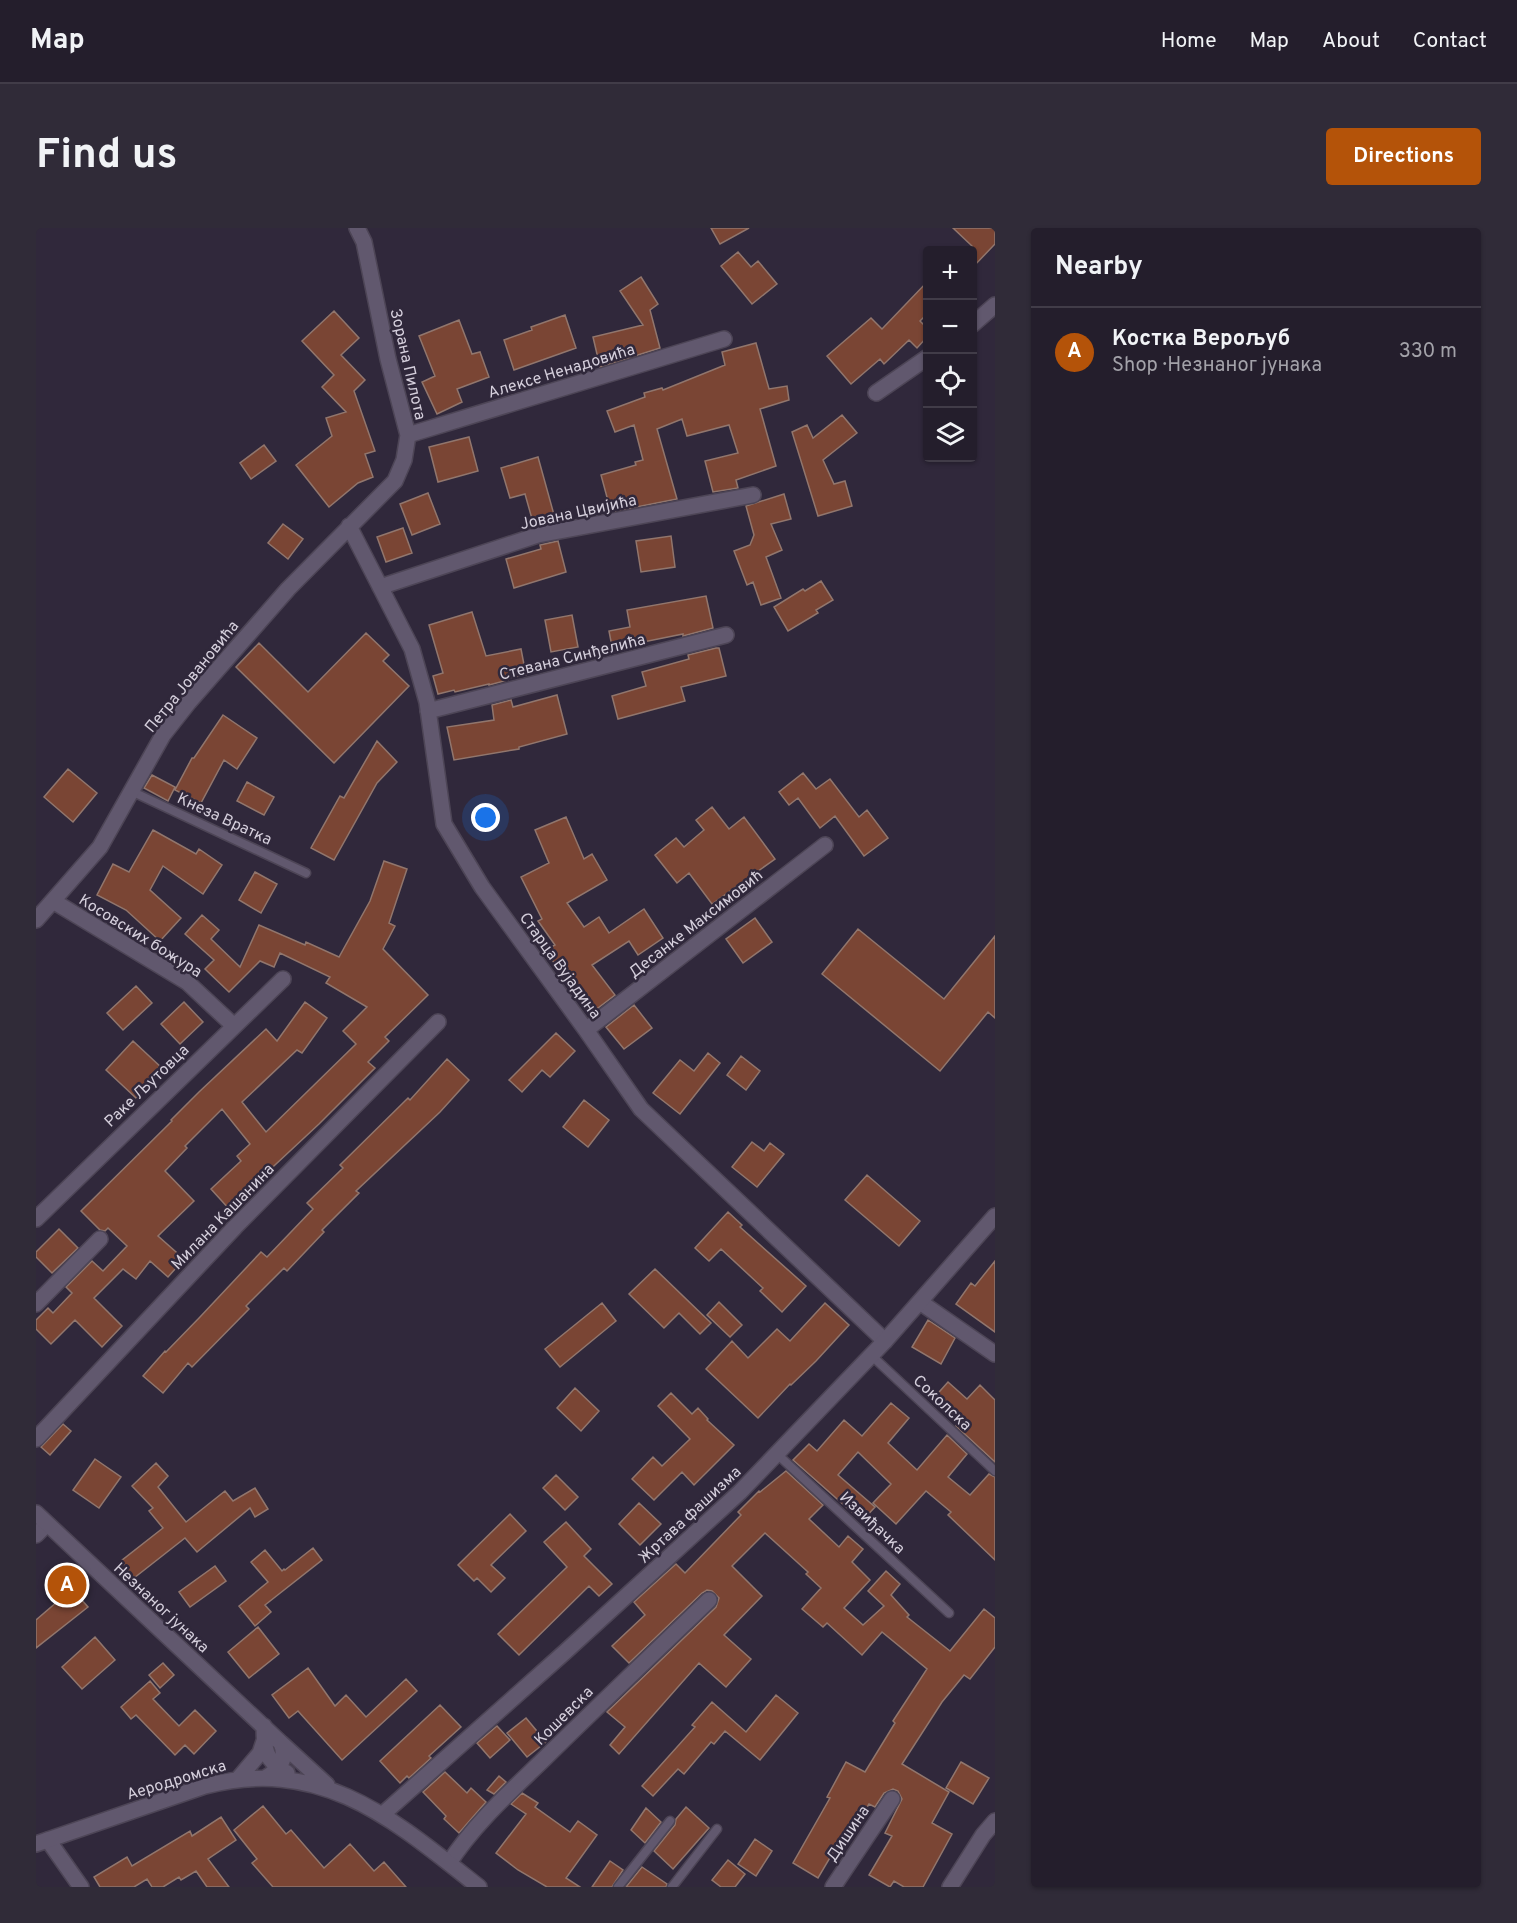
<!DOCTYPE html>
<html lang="en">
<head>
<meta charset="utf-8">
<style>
	body { margin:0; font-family:Overpass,sans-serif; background:#302b38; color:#f1f3f6 }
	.controls { position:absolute; right:18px; top:18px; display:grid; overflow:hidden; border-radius:6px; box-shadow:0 2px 4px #0004 }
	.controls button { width:54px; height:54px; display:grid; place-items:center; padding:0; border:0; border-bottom:2px solid #413c48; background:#241e2c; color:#f1f3f6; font:30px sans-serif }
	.you { position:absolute; left:450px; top:590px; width:21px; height:21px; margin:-15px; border:4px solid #fff; border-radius:50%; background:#1a73e8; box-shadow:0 0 0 9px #1a73e833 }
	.badge { display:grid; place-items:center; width:39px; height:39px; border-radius:50%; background:#b45309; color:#fff; font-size:20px; font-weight:700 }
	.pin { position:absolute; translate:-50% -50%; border:3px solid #fff; box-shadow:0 2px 6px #0006 }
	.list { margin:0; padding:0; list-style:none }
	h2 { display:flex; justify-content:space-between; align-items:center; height:78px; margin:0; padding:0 24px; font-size:26px }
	h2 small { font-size:20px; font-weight:400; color:#a3a2a9 }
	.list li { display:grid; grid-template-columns:39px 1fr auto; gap:18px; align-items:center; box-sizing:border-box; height:90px; padding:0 24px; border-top:2px solid #413c48 }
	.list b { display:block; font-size:22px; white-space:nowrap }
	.list p { margin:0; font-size:20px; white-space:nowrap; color:#a3a2a9 }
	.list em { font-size:20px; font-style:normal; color:#a3a2a9 }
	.icon { flex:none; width:33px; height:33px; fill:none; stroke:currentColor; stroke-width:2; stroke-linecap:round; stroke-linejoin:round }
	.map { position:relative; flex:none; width:959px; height:1659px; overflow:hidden; border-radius:6px }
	header { display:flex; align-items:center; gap:36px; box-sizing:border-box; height:84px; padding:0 30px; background:#241e2c; border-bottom:2px solid #413c48 }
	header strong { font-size:28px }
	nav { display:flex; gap:33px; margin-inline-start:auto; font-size:21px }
	.intro { display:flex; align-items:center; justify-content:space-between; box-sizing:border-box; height:144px; padding:0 36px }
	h1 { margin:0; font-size:42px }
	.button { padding:15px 27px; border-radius:6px; background:#b45309; color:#fff; font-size:21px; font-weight:700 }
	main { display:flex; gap:36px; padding:0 36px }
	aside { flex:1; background:#241e2c; border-radius:6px; box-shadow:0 2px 4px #0004 }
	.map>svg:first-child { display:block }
</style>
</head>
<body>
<header>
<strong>Map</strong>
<nav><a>Home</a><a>Map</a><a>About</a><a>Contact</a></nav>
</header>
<div class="intro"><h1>Find us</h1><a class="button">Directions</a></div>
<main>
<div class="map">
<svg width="959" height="1659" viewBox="0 0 959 1659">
	<rect width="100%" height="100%" fill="#30283b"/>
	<path fill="#7a4534" stroke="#91766d" stroke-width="1.5" d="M675,0H713L684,16Z
		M917,0H959V16L936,40V18Z
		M702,24L715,39L722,33L741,56L716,76L685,38Z
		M605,49L622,76L614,82L624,120L564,139L557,109L607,97L584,63Z
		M891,54V86L884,93L891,100V109L881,120L873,112L848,136L844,131L815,156L791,128L835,90L846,101Z
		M298,83L323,110L305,127L329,152L318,163L339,223L329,226L337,249L322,255L293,279L260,237L296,208L290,190L310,184L286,159L298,147L266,113Z
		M529,87L540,120L478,142L468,112L496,102L495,99Z
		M423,92L436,126L444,124L453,149L421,161L426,174L401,186L386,154L399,148L383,108Z
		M720,115L733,161L751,158L753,172L724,181L740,238L700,252L702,260L677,264L669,233L702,225L693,197L651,208L646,191L621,201L641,271L575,284L565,247L600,237L599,234L607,232L598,197L579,204L571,183L609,169L608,165L626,160L627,162L689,137L686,124Z
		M806,187L821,205L787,232L798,256L809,253L816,278L782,288L756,204L771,197L777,210Z
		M433,209L442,243L402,254L393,219Z
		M228,217L240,233L215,251L204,235Z
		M502,229L520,294L498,298L489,266L474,270L465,240Z
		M392,265L404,296L376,307L364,276Z
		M748,266L755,291L735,296L746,322L730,329L745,370L725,377L717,354L711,357L698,323L714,317L718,307L710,278Z
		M247,296L267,311L252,331L232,315Z
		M367,300L376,325L350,334L341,309Z
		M635,308L639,339L605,344L600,313Z
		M522,313L530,344L478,360L470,331L505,321L504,317Z
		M785,353L797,372L780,382L782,385L752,403L738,379L767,361L769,363Z
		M670,368L677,400L647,408V406L592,417L593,421L577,424L573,403L594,399L591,382Z
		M436,384L450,428L485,421L490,447L472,450V452L453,457V456L419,464L418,462L402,466L397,448L407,445L393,397Z
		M536,387L542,419L515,424L509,392Z
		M330,405L353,427L347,433L373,458L298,535L200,439L223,415L272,464Z
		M680,420H683L690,448L645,459L649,473L582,491L576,468L610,458L606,444L653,431L652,427Z
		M521,467L531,506L483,519V521L418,532L411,499L458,492L456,477L475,472L477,479Z
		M187,487L221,510L201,541L188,532L165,575L139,562L156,530H158Z
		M341,513L361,534L341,555L298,632L275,620L304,568L308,570Z
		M32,541L61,565L37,594L8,569Z
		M767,545L780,561L794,551L823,589L831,582L852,610L828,628L799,588L784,600L762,570L753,577L743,564Z
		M116,547L139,559L132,573L108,560Z
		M211,554L238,569L228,587L201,573Z
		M676,579L693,601L708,589L739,631L676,676L653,645L641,655L619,627L640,610L648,619L668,602L660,592Z
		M530,589L548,631L556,626L571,652L531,675L548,699L563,689L573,705L608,681L627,710L602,727L593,713L556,737L579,767L558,783L553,777L551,778L525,746L510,722L519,717L502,693L506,691L485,649L513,635L499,602Z
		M117,602L160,626L163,621L186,637L167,666L127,638L114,662L145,690L124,713L90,682L61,667L77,636L93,644Z
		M348,633L371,641L353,695L359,698L347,721L392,767L349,809L353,813L332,834L339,840L283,896L211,963L212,965L194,982L175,961L205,933L201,928L214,916L186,881L149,918L151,920L129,943L158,973L122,1008L148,1031L132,1049L114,1033L100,1051L87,1041L58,1070L86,1098L66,1119L39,1092L15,1116L0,1101V1092L12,1080L17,1085L36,1065L30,1059L56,1033L67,1043L91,1018L72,1000L69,1003L64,1002L45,983L136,893L135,892L163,864L230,801L241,813L269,774L291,790L266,825L261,822L206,874L230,904L320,816L307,803L331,779L290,755L294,749L244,725L238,739L224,733L193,764L169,741L178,732L149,706L166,687L183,702L175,711L204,739L223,697L269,717L270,714L303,729L334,673Z
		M219,644L241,656L225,685L203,672Z
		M719,690L736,714L707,735L690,711Z
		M822,701L908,771L959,708V790L952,784L904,843L786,746Z
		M100,758L116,775L87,802L71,785Z
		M148,774L167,794L144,816L125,796Z
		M598,777L616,800L588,821L570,799Z
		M520,805L539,823L514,849L506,842L486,864L473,852Z
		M97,813L127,841L100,870L70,842Z
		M672,825L684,835L644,886L617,865L644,832L658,843Z
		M705,828L724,843L710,862L691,847Z
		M411,831L433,852L404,884L320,963L323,965L286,1002L288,1004L251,1043L248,1040L210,1078L213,1081L156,1139L152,1135L127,1165L107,1148L129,1123L130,1124L164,1089L225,1024L231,1029L277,981L271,975L307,940L304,937L372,870L374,872Z
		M548,872L573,892L552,919L527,899Z
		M716,914L728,923L734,915L748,926L721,959L696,939Z
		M831,947L884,993L863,1018L809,972Z
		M692,984L706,997L704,999L770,1058L746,1084L724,1063L727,1060L685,1021L673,1033L659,1020Z
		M23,1001L42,1020L16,1045L0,1029V1024Z
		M959,1033V1104L920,1076L935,1055L939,1058Z
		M619,1041L675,1095L664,1106L643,1085L628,1100L593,1066Z
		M683,1074L706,1097L694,1109L671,1087Z
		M566,1075L580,1093L524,1139L509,1121Z
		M789,1075L813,1097L780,1133L755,1157L754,1156L722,1190L670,1141L696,1113L712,1130L741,1101L754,1113Z
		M892,1092L919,1110L905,1136L876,1119Z
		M912,1154L931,1171L944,1157L959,1172V1234L920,1198L922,1195L896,1172Z
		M539,1160L563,1183L545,1203L521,1180Z
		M635,1165L656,1186L662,1180L672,1191L671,1192L698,1217L658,1257L646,1244L618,1272L596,1251L617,1229L626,1238L654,1211L622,1178Z
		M855,1175L873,1190L852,1215L881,1242L911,1207L931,1226L912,1249L934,1267L953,1246L959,1249V1332L912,1287L915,1284L890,1263L860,1296L837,1275L855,1256L822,1224L802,1247L839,1279L826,1293L757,1232L773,1216L781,1223L808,1192L826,1208Z
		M27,1196L35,1203L14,1227L5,1219Z
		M59,1231L85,1249L63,1280L37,1262Z
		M120,1235L132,1248L122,1259L150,1294L189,1263L197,1273L219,1260L232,1281L219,1289L214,1280L161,1324L149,1310L98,1350L85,1333L127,1300L113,1283L117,1280L96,1258Z
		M750,1243L787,1277L773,1291L803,1319L812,1308L827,1321L816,1334L834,1352L808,1380L827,1397L848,1378L832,1363L850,1343L864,1356L855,1367L873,1387L871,1389L914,1423L948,1381L959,1390V1419L934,1451L928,1447L906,1474L866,1536L913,1564L896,1595L916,1606L887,1659H868L858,1653L854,1659L833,1647L856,1608L849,1605L866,1571L862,1563L857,1561L848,1565L839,1579L833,1576L806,1619L802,1616L782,1650L757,1635L794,1570L791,1569L810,1534L829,1544L859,1495L857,1493L891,1441L846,1404L826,1427L791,1395L787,1399L766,1381L785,1360L770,1346L772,1344L729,1305L696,1338L726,1368L688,1407L715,1431L690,1459L663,1435L583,1526L574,1517L589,1499L571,1484L680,1379L683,1370L676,1363L671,1362L666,1365L593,1435L576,1418L609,1387L598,1374L640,1336L649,1345L705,1287L702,1284L723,1263L724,1264Z
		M520,1247L542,1269L529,1282L507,1260Z
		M603,1275L625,1296L604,1317L583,1296Z
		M474,1286L490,1303L455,1337L469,1350L455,1364L441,1350L438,1353L422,1337Z
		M530,1294L555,1321L548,1328L576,1356L563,1368L553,1358L483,1427L462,1406L531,1339L508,1314Z
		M277,1320L286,1332L229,1377L235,1384L219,1398L203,1378L232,1354L215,1334L229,1322L246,1343L248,1341L249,1342Z
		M179,1338L190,1353L154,1379L143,1364Z
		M36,1361L52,1379L0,1420V1392Z
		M222,1399L243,1426L213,1450L192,1424Z
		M59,1409L79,1432L46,1461L26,1439Z
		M127,1435L138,1447L124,1460L113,1447Z
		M272,1440L299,1478L310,1467L330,1489L370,1451L381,1463L306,1532L262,1483L253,1490L236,1467Z
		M114,1453L124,1465L117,1471L143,1498L159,1482L180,1503L158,1526L149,1517L139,1527L100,1487L95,1491L85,1479Z
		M740,1467L762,1485L724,1532L689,1503L678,1516L675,1514L648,1546L642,1541L617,1568L606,1558L659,1499L656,1497L676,1474L710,1504Z
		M404,1477L425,1499L393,1528L395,1530L373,1550L371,1548L364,1555L344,1533Z
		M490,1490L510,1514L491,1529L471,1505Z
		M461,1498L474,1512L454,1530L441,1515Z
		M925,1534L953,1550L937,1576L910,1560Z
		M409,1544L431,1565L435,1560L450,1574L423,1605L408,1591L410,1588L387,1564Z
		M463,1548L470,1554L458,1566L451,1562Z
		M486,1565L502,1575L499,1579L534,1604L542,1593L561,1607L530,1650L544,1659H511L482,1642L460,1625L490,1586L475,1576Z
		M227,1578L250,1606L255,1602L288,1640L314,1616L338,1643L348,1634L370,1659H237L216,1635L221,1631L198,1602Z
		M650,1579L673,1600L637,1641L618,1623L639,1597L640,1591Z
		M610,1580L625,1594L609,1615L595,1602Z
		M185,1589L200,1612L172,1631L193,1659H171L160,1643L145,1652L143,1649L127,1659H116L111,1651L98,1659H64L58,1649L91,1629L96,1638L154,1603L156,1608Z
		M719,1611L736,1623L720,1648L702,1636Z
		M692,1632L709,1646L699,1659H685L676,1652Z
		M574,1633L587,1642L576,1659H556Z
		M606,1639L631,1656L630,1659H590Z"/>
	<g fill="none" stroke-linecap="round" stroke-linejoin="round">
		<g stroke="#4d4556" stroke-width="11">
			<path id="service" d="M95,563L270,645
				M835,1127L959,1243
				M741,1226L913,1385
				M582,1659L634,1593
				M636,1659L681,1601"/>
		</g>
		<g stroke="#4d4556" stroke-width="18">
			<path id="minor" d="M936,97L959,77
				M840,165L892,129
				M372,207L688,111
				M313,298L376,421L391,474L408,596L446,659L550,802L605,881L849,1113
				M344,359L502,307L717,267
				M392,483L690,407
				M17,673L151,754L197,797
				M0,692L64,619L127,507L153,474L252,361L359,253L368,232L372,207L352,131L328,14L321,0
				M550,802L789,617
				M0,991L247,751
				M884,1074L959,1126
				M0,1076L64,1011
				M0,1211L199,999L402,794
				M0,1307L11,1296
				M12,1612L45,1659
				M413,1635C438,1596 475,1563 508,1531C563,1477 618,1425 673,1372
				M797,1659L856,1571
				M914,1659L947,1607L959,1593"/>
		</g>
		<g stroke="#4d4556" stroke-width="18">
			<path id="tertiary" d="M0,1285L245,1515C252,1531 243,1542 229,1550
				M228,1498C228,1523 229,1532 251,1545
				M245,1515L291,1557
				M202,1551L224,1525L228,1513
				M347,1586L529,1424L704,1264L849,1113L959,988
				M0,1616L169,1558C286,1528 357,1591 443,1659"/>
		</g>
		<use href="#service" stroke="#61586e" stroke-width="8"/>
		<use href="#minor" stroke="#61586e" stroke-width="15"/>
		<use href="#tertiary" stroke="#61586e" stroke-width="15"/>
	</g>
	<g text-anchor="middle" stroke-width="5" stroke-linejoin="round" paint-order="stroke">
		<g font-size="16" fill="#d5cfdc" stroke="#30283b">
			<text transform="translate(373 136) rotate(77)" y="6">Зорана Пилота</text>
			<text transform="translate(525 142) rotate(-17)" y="6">Алексе Ненадовића</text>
			<text transform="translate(542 283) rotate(-12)" y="6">Јована Цвијића</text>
			<text transform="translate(536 428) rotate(-14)" y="6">Стевана Синђелића</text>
			<text transform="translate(155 448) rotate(-51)" y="6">Петра Јовановића</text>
			<text transform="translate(189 590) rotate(25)" y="6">Кнеза Вратка</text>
			<text transform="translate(659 695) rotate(-38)" y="6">Десанке Максимовић</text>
			<text transform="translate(105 707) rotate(32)" y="6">Косовских божура</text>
			<text transform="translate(525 737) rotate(54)" y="6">Старца Вујадина</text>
			<text transform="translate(110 857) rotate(-44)" y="6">Раке Љутовца</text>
			<text transform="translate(186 988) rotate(-46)" y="6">Милана Кашанина</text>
			<text transform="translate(907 1174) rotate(43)" y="6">Соколска</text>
			<text transform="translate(653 1286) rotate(-43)" y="6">Жртава фашизма</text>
			<text transform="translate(837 1294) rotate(43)" y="6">Извиђачка</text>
			<text transform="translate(126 1379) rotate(43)" y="6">Незнаног јунака</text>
			<text transform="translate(527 1487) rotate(-45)" y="6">Кошевска</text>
			<text transform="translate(140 1551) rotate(-17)" y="6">Аеродромска</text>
			<text transform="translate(811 1605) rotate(-56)" y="6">Дишина</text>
		</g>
	</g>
</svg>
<div class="controls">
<button>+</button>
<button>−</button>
<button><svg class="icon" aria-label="locate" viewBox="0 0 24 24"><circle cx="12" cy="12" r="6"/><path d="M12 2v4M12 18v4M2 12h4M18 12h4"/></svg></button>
<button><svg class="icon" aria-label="layers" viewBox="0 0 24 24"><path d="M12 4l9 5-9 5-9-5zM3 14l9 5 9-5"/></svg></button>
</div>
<div class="you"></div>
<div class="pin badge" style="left:31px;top:1357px">A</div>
</div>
<aside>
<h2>Nearby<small></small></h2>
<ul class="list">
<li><span class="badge">A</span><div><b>Костка Верољуб</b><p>Shop · Незнаног јунака</p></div><em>330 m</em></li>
</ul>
</aside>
</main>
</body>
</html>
